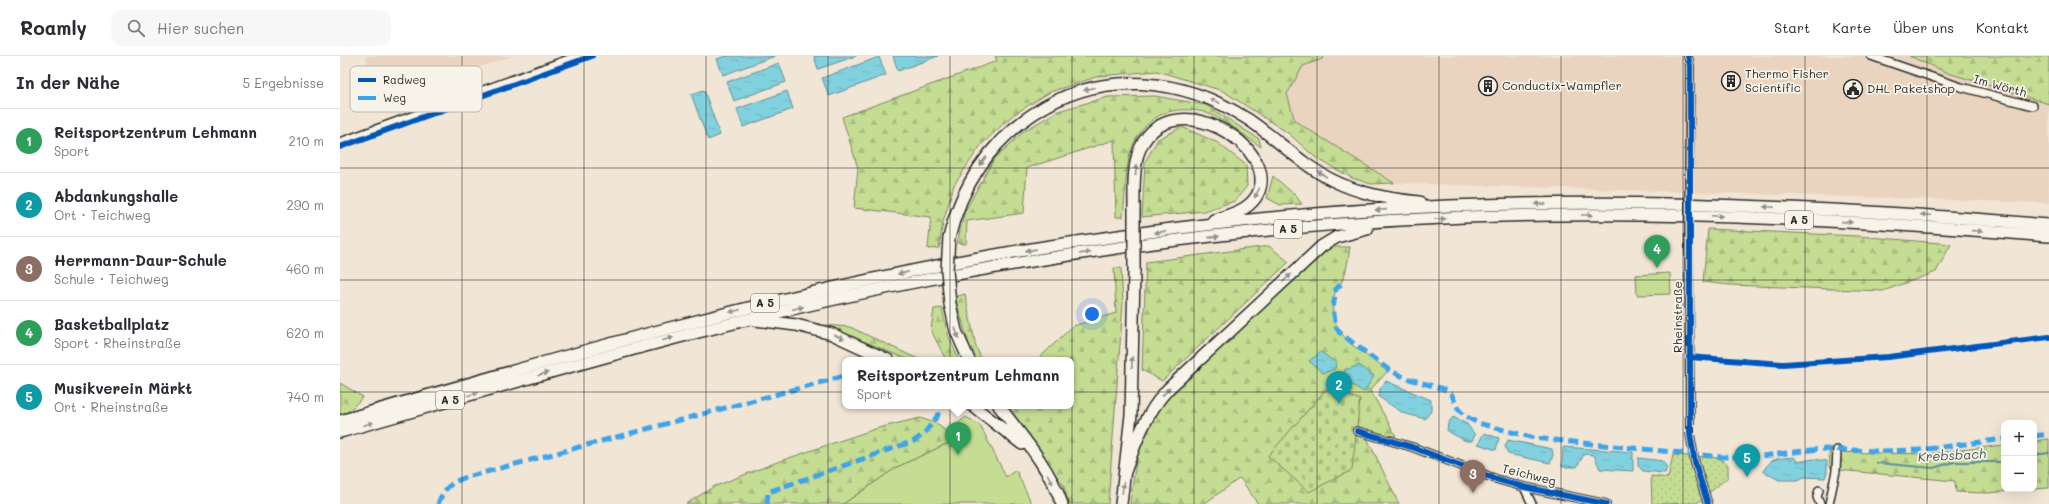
<!DOCTYPE html>
<html lang="de">
<head>
<meta charset="utf-8">
<style>
	body { margin:0; font-family:Mali,sans-serif; background:#f7f7f7; color:#2b2b33 }
	.controls { position:absolute; right:12px; bottom:12px; display:grid; overflow:hidden; border-radius:8px; box-shadow:0 4px 16px #0002 }
	.controls button { width:36px; height:36px; display:grid; place-items:center; padding:0; border:0; border-bottom:1px solid #e1e1e2; background:#fff; color:#2b2b33; font:20px sans-serif }
	.you { position:absolute; left:752px; top:258px; width:14px; height:14px; margin:-10px; border:3px solid #fff; border-radius:50%; background:#1a73e8; box-shadow:0 0 0 6px #1a73e833 }
	.badge { display:grid; place-items:center; width:26px; height:26px; border-radius:50%; background:#b45309; color:#fff; font-size:13px; font-weight:700 }
	.pin { position:absolute; translate:-50% -33px; filter:drop-shadow(0 1px 2px #0008) }
	.pin::after { content:''; position:absolute; top:21px; width:14px; height:12px; background:inherit; clip-path:polygon(0 0,100% 0,50% 100%) }
	.popup { position:absolute; left:502px; top:301px; width:232px; height:52px; box-sizing:border-box; display:grid; place-content:center; border-radius:8px; background:#fff; filter:drop-shadow(0 1px 3px #0005); font-size:13px; white-space:nowrap; color:#7c7c81 }
	.popup b { font-size:15px; color:#2b2b33 }
	.popup::after { content:''; position:absolute; left:50%; top:100%; margin-left:-8px; border:8px solid transparent; border-top-color:#fff }
	.list { margin:0; padding:0; list-style:none }
	h2 { display:flex; justify-content:space-between; align-items:center; height:52px; margin:0; padding:0 16px; font-size:17px }
	h2 small { font-size:13px; font-weight:400; color:#7c7c81 }
	.list li { display:grid; grid-template-columns:26px 1fr auto; gap:12px; align-items:center; box-sizing:border-box; height:64px; padding:0 16px; border-top:1px solid #e1e1e2 }
	.list b { display:block; font-size:15px; white-space:nowrap }
	.list p { margin:0; font-size:13px; white-space:nowrap; color:#7c7c81 }
	.list em { font-size:13px; font-style:normal; color:#7c7c81 }
	.icon { flex:none; width:22px; height:22px; fill:none; stroke:currentColor; stroke-width:2; stroke-linecap:round; stroke-linejoin:round }
	.map { position:relative; flex:none; width:1709px; height:448px; overflow:hidden }
	header { display:flex; align-items:center; gap:24px; box-sizing:border-box; height:56px; padding:0 20px; background:#fff; border-bottom:1px solid #e1e1e2 }
	header strong { font-size:19px }
	nav { display:flex; gap:22px; margin-inline-start:auto; font-size:14px }
	.search { width:280px; height:36px; background:#f7f7f7; display:flex; align-items:center; gap:10px; box-sizing:border-box; padding:0 14px; border-radius:12px; color:#7c7c81; font-size:15px }
	main { display:flex }
	aside { flex:1; background:#fff }
	.map>svg:first-child { display:block }
</style>
</head>
<body>
<header>
<strong>Roamly</strong>
<div class="search"><svg class="icon" aria-label="search" viewBox="0 0 24 24"><circle cx="10" cy="10" r="6"/><path d="M15 15l6 6"/></svg>Hier suchen</div>
<nav><a>Start</a><a>Karte</a><a>Über uns</a><a>Kontakt</a></nav>
</header>
<main>
<aside>
<h2>In der Nähe<small>5 Ergebnisse</small></h2>
<ul class="list">
<li><span class="badge" style="background:#2e9e5b">1</span><div><b>Reitsportzentrum Lehmann</b><p>Sport</p></div><em>210 m</em></li>
<li><span class="badge" style="background:#0f9aa8">2</span><div><b>Abdankungshalle</b><p>Ort · Teichweg</p></div><em>290 m</em></li>
<li><span class="badge" style="background:#8d6e63">3</span><div><b>Herrmann-Daur-Schule</b><p>Schule · Teichweg</p></div><em>460 m</em></li>
<li><span class="badge" style="background:#2e9e5b">4</span><div><b>Basketballplatz</b><p>Sport · Rheinstraße</p></div><em>620 m</em></li>
<li><span class="badge" style="background:#0f9aa8">5</span><div><b>Musikverein Märkt</b><p>Ort · Rheinstraße</p></div><em>740 m</em></li>
</ul>
</aside>
<div class="map">
<svg width="1709" height="448" viewBox="0 0 1709 448">
	<defs>
		<pattern id="forest-firs" width="22" height="20" patternUnits="userSpaceOnUse"><rect width="22" height="20" fill="#c4dd93"/><path d="M5 1l3.5 6h-7zM16 11l3.5 6h-7z" fill="#a9be7f"/></pattern>
		<pattern id="cemetery-stones" width="16" height="16" patternUnits="userSpaceOnUse"><rect width="16" height="16" fill="#c4dd93"/><path d="M2 7V4a2 2 0 0 1 4 0v3zM10 15v-3a2 2 0 0 1 4 0v3z" fill="#a9be7f"/></pattern>
		<pattern id="park-dots" width="8" height="8" patternUnits="userSpaceOnUse"><rect width="8" height="8" fill="#c4dd93"/><path d="M2 2h.1M6 6h.1" fill="none" stroke="#a9be7f" stroke-width="1.8" stroke-linecap="round"/></pattern>
		<pattern id="water-ripples" width="26" height="14" patternUnits="userSpaceOnUse"><rect width="26" height="14" fill="#82d1df"/><path d="M2 4q2-2 4 0t4 0M15 11q2-2 4 0t4 0" fill="none" stroke="#70b4c0"/></pattern>
	</defs>
	<rect width="100%" height="100%" fill="#f1e5d5"/>
	<filter id="ink" filterUnits="userSpaceOnUse"><feTurbulence type="fractalNoise" baseFrequency=".025" numOctaves="2"/><feDisplacementMap in="SourceGraphic" scale="8" xChannelSelector="R" yChannelSelector="G"/><feConvolveMatrix kernelMatrix="1 2 1 2 8 2 1 2 1" color-interpolation-filters="sRGB"/></filter>
	<g filter="url(#ink)">
		<path fill="#ead4bf" d="M25,0H173L41,44Z
			M983,0H1569L1608,17L1709,48V147L1054,127L955,65L947,38L963,10L982,3Z"/>
		<path fill="#c4dd93" stroke="#78845f" d="M1330,217L1331,238L1297,239L1296,219Z
			M626,361L640,369L666,421L676,414L692,448H503L557,411L606,388L604,378Z"/>
		<path fill="url(#forest-firs)" stroke="#78845f" d="M655,0H983L982,3L963,10L947,38L955,65L1054,127L1031,128L1012,122L976,102L948,77L883,35L817,15L759,20L710,36L673,59L641,89L614,129L603,166L599,192L588,193L591,161L514,152L518,112L502,61L657,5Z
			M1569,0H1709V48L1608,17Z
			M815,40L866,49L919,83L921,91C905,80 882,61 864,56C829,48 804,61 791,94C786,108 785,145 783,161H776L774,84L687,112L684,157L627,165L626,188L617,187L625,155L654,103L684,75L718,55L768,41Z
			M842,71L878,87L906,109L907,130L895,145L865,155L802,161L805,106L818,83Z
			M933,120L955,139L962,148L940,149L927,142Z
			M1368,173L1517,180L1611,188L1596,216L1543,235L1390,229L1363,226Z
			M929,190L949,206L822,325L802,314L806,206Z
			M991,191H1010C1008,203 1007,216 1001,227C1000,230 997,232 996,234C981,276 1020,295 1049,314L1030,334L1056,380L1025,378L1059,448H918L900,422L864,448H790C794,418 797,385 813,358C819,350 826,342 832,334L979,199Z
			M774,212H781L783,248L768,448H729L723,428L660,350H731V304H697L733,270L776,257Z
			M625,238L636,291L642,304H636L630,292L615,241Z
			M602,252L607,276L619,304H606L591,274L594,253Z
			M484,269L510,271L580,304H569Z
			M0,327L23,341L8,356L0,358Z
			M580,362L595,367L617,383L557,411L503,448H346L373,431L440,405L538,372Z
			M1709,383V432L1694,433V385Z
			M1664,389V433H1693L1648,437L1616,436L1615,425L1498,414L1490,411L1489,396L1586,398Z"/>
		<path fill="url(#cemetery-stones)" stroke="#78845f" d="M988,331L1020,344L1012,414L969,436L928,400Z"/>
		<path fill="url(#park-dots)" stroke="#78845f" d="M1333,399L1379,402L1388,409V421L1357,447L1312,448L1311,420L1328,422Z"/>
		<path fill="url(#water-ripples)" stroke="#5f8f97" d="M386,0H435L383,19L377,3Z
			M474,0H516L478,13Z
			M553,0H598L558,15Z
			M539,1L546,19L489,40L482,22Z
			M439,7L446,26L394,45L387,26Z
			M364,34L380,79L368,84L351,38Z
			M447,35L453,53L403,71L397,53Z
			M981,296L996,307L995,313L983,317L969,305Z
			M1019,309L1034,320L1024,336L1002,323L1005,314Z
			M1046,325L1091,344V355L1085,363L1063,357L1039,341L1040,333Z
			M1113,361L1127,368L1135,379L1132,385H1126L1107,375L1108,367Z
			M1144,377L1159,382L1156,394L1138,388Z
			M1168,384L1212,393L1213,399L1210,407L1168,398L1165,390Z
			M1223,391L1293,396V415L1260,413L1254,399L1244,398L1237,411H1222Z
			M1454,401L1458,406L1473,403L1487,405V416L1485,422L1464,421L1458,424H1439L1423,415C1433,400 1438,403 1454,401Z
			M1298,402L1323,405L1327,412L1325,417L1303,415L1298,410Z"/>
		<g fill="none" stroke-linecap="round" stroke-linejoin="round">
			<path stroke="#5f8f97" stroke-width="2" d="M1694,399L1709,397
				M1537,407L1593,412L1614,406H1664"/>
			<g stroke="#2b2b2b" stroke-width="10">
				<path id="minor" d="M1348,0L1350,10L1349,120
					M1531,0L1621,31L1693,50
					M0,86L237,0
					M1349,182L1350,378L1355,407L1368,448
					M1017,375L1072,391L1156,423L1184,431L1266,448
					M1184,431L1192,448
					M1479,434L1477,441L1480,448
					M1489,448L1496,415L1497,394"/>
			</g>
			<g stroke="#2b2b2b" stroke-width="14">
				<path id="highway" d="M794,153C794,135 793,115 798,98C825,20 947,92 916,141C907,155 889,159 874,164
					M609,182C621,131 649,87 693,58C760,12 843,21 909,64C937,83 962,109 992,124C1020,138 1049,143 1079,146
					M610,248L616,275L629,304
					M415,264L456,269L492,278L548,304
					M633,350L682,388
					M659,350C682,380 709,411 722,448
					M0,365C220,301 441,236 667,197C813,173 961,155 1109,150C1309,142 1510,152 1709,169
					M0,376C196,320 390,262 590,223C793,184 1007,161 1213,159C1379,157 1544,166 1709,180
					M785,416C796,385 806,357 828,333L982,190L997,181L1027,173
					M781,448L791,359L794,216"/>
			</g>
			<use href="#minor" stroke="#f7f3e8" stroke-width="7"/>
			<use href="#highway" stroke="#f7f3e8" stroke-width="11"/>
			<g stroke="#2b2b2b" stroke-width="10" stroke-linecap="butt">
				<path id="minor-bridge" d="M1349,120V182"/>
			</g>
			<g stroke="#2b2b2b" stroke-width="14" stroke-linecap="butt">
				<path id="highway-bridge" d="M794,153V216
					M609,182L607,214L610,248"/>
			</g>
			<use href="#minor-bridge" stroke="#f7f3e8" stroke-width="7"/>
			<use href="#highway-bridge" stroke="#f7f3e8" stroke-width="11"/>
			<path stroke="#3ea3eb" stroke-width="5" stroke-dasharray="10 5" stroke-linecap="butt" d="M1001,228L996,233L993,252L996,271L1000,277L1049,314L1066,322L1107,334L1112,339L1118,353L1125,360L1138,367L1194,382L1383,401H1413L1480,393L1540,395L1579,394L1664,383
				M1694,380L1709,378
				M98,448C104,432 111,426 127,421L505,320
				M427,448L428,436L574,385L584,378L598,359L596,350"/>
			<g stroke="#f7f3e8" stroke-width="8">
				<path id="cycleway" d="M1348,0L1350,10V378L1355,407L1368,448
					M0,91L252,0
					M1349,301L1443,308L1548,301L1709,281
					M1017,375L1072,391L1156,423L1184,431L1266,448"/>
			</g>
			<use href="#cycleway" stroke="#0057b8" stroke-width="6"/>
		</g>
		<defs><path id="oneway-solid" d="M-6-.8H1V-3.2L6.5 0L1 3.2V.8H-6Z"/></defs>
		<g fill="#918f8a">
			<use href="#oneway-solid" transform="translate(749 33) rotate(165)"/>
			<use href="#oneway-solid" transform="translate(875 45) rotate(-155)"/>
			<use href="#oneway-solid" transform="translate(643 105) rotate(127)"/>
			<use href="#oneway-solid" transform="translate(796 114) rotate(-84)"/>
			<use href="#oneway-solid" transform="translate(982 118) rotate(-147)"/>
			<use href="#oneway-solid" transform="translate(917 137) rotate(117)"/>
			<use href="#oneway-solid" transform="translate(1200 148) rotate(179)"/>
			<use href="#oneway-solid" transform="translate(1429 151) rotate(-177)"/>
			<use href="#oneway-solid" transform="translate(1041 154) rotate(176)"/>
			<use href="#oneway-solid" transform="translate(1247 159)"/>
			<use href="#oneway-solid" transform="translate(1586 159) rotate(-177)"/>
			<use href="#oneway-solid" transform="translate(1377 160) rotate(2)"/>
			<use href="#oneway-solid" transform="translate(1100 163) rotate(-2)"/>
			<use href="#oneway-solid" transform="translate(1507 166) rotate(4)"/>
			<use href="#oneway-solid" transform="translate(1637 175) rotate(4)"/>
			<use href="#oneway-solid" transform="translate(820 176) rotate(172)"/>
			<use href="#oneway-solid" transform="translate(874 181) rotate(-6)"/>
			<use href="#oneway-solid" transform="translate(691 194) rotate(172)"/>
			<use href="#oneway-solid" transform="translate(745 197) rotate(-8)"/>
			<use href="#oneway-solid" transform="translate(563 217) rotate(169)"/>
			<use href="#oneway-solid" transform="translate(947 222) rotate(-43)"/>
			<use href="#oneway-solid" transform="translate(458 252) rotate(-13)"/>
			<use href="#oneway-solid" transform="translate(395 255) rotate(166)"/>
			<use href="#oneway-solid" transform="translate(617 277) rotate(71)"/>
			<use href="#oneway-solid" transform="translate(499 281) rotate(22)"/>
			<use href="#oneway-solid" transform="translate(328 283) rotate(-15)"/>
			<use href="#oneway-solid" transform="translate(792 306) rotate(-89)"/>
			<use href="#oneway-solid" transform="translate(203 318) rotate(-16)"/>
			<use href="#oneway-solid" transform="translate(826 336) rotate(-47)"/>
			<use href="#oneway-solid" transform="translate(133 338) rotate(-16)"/>
			<use href="#oneway-solid" transform="translate(28 368) rotate(-16)"/>
			<use href="#oneway-solid" transform="translate(710 423) rotate(62)"/>
			<use href="#oneway-solid" transform="translate(783 432) rotate(-82)"/>
		</g>
	</g>
	<path fill="none" stroke="#2b2b2b" stroke-width="1" stroke-opacity="0.55" d="M122,0V448M244,0V448M366,0V448M488,0V448M610,0V448M732,0V448M854,0V448M977,0V448M1099,0V448M1221,0V448M1343,0V448M1465,0V448M1587,0V448M0,112H1709M0,224H1709M0,336H1709"/>
	<defs>
		<g id="building-ring" transform="scale(1)"><circle r="9.5" fill="#f7f3e8" stroke="#2b2b2b" stroke-width="1.5"/><path d="M-4-6H4V6H1V3H-1V6H-4ZM-2.5-4.3h1.7v1.8h-1.7ZM.8-4.3h1.7v1.8H.8ZM-2.5-1h1.7V.8h-1.7ZM.8-1h1.7V.8H.8Z" fill="#2b2b2b"/></g>
		<g id="civic-ring" transform="scale(1)"><circle r="9.5" fill="#f7f3e8" stroke="#2b2b2b" stroke-width="1.5"/><path d="M-.6-6.5H3V-4.5H.6V-3L4-1V1h2V6H-6V1h2V-1L-.6-3ZM-1.2 2.5V6h2.4V2.5Z" fill="#2b2b2b"/></g>
	</defs>
	<g fill-rule="evenodd">
		<use href="#building-ring" x="1391" y="25"/>
		<use href="#building-ring" x="1148" y="30"/>
		<use href="#civic-ring" x="1513" y="33"/>
	</g>
	<g text-anchor="middle" stroke-width="3.5" stroke-linejoin="round" paint-order="stroke">
		<g fill="#f7f3e8" stroke="#686764" stroke-width="1">
			<rect x="1445" y="155" width="28" height="18" rx="3"/>
			<rect x="934" y="164" width="28" height="18" rx="3"/>
			<rect x="411" y="238" width="28" height="18" rx="3"/>
			<rect x="96" y="335" width="28" height="18" rx="3"/>
		</g>
		<g font-size="11" font-weight="bold" fill="#2b2b2b">
			<text x="1459" y="168">A 5</text>
			<text x="948" y="177">A 5</text>
			<text x="425" y="251">A 5</text>
			<text x="110" y="348">A 5</text>
		</g>
		<g font-size="12" fill="#2b2b2b" stroke="#f7f3e8" text-anchor="start">
			<text x="1405" y="22">Thermo Fisher<tspan x="1405" dy="14">Scientific</tspan></text>
			<text x="1162" y="34">Conductix-Wampfler</text>
			<text x="1527" y="37">DHL Paketshop</text>
		</g>
		<g font-size="12" fill="#2b2b2b" stroke="#f7f3e8">
			<text transform="translate(1660 30) rotate(15)" y="4">Im Wörth</text>
			<text transform="translate(1338 261) rotate(-90)" y="4">Rheinstraße</text>
			<text transform="translate(1189 419) rotate(14)" y="4">Teichweg</text>
		</g>
		<g font-size="13" font-style="italic" fill="#415458" stroke="#f7f3e8">
			<text transform="translate(1612 399) rotate(-3)" y="5">Krebsbach</text>
		</g>
	</g>
	<rect x="10" y="10" width="132" height="46" rx="6" fill="#f7f3e8" stroke="#bab7af" stroke-width="1"/>
	<rect x="18" y="22" width="18" height="4" fill="#0057b8"/>
	<rect x="18" y="40" width="18" height="4" fill="#3ea3eb"/>
	<g font-size="11" fill="#2b2b2b">
		<text x="43" y="28">Radweg</text>
		<text x="43" y="46">Weg</text>
	</g>
</svg>
<div class="controls">
<button>+</button>
<button>−</button>
</div>
<div class="you"></div>
<div class="pin badge" style="left:618px;top:399px;background:#2e9e5b">1</div>
<div class="popup"><b>Reitsportzentrum Lehmann</b>Sport</div>
<div class="pin badge" style="left:999px;top:348px;background:#0f9aa8">2</div>
<div class="pin badge" style="left:1133px;top:437px;background:#8d6e63">3</div>
<div class="pin badge" style="left:1317px;top:212px;background:#2e9e5b">4</div>
<div class="pin badge" style="left:1407px;top:421px;background:#0f9aa8">5</div>
</div>
</main>
</body>
</html>
